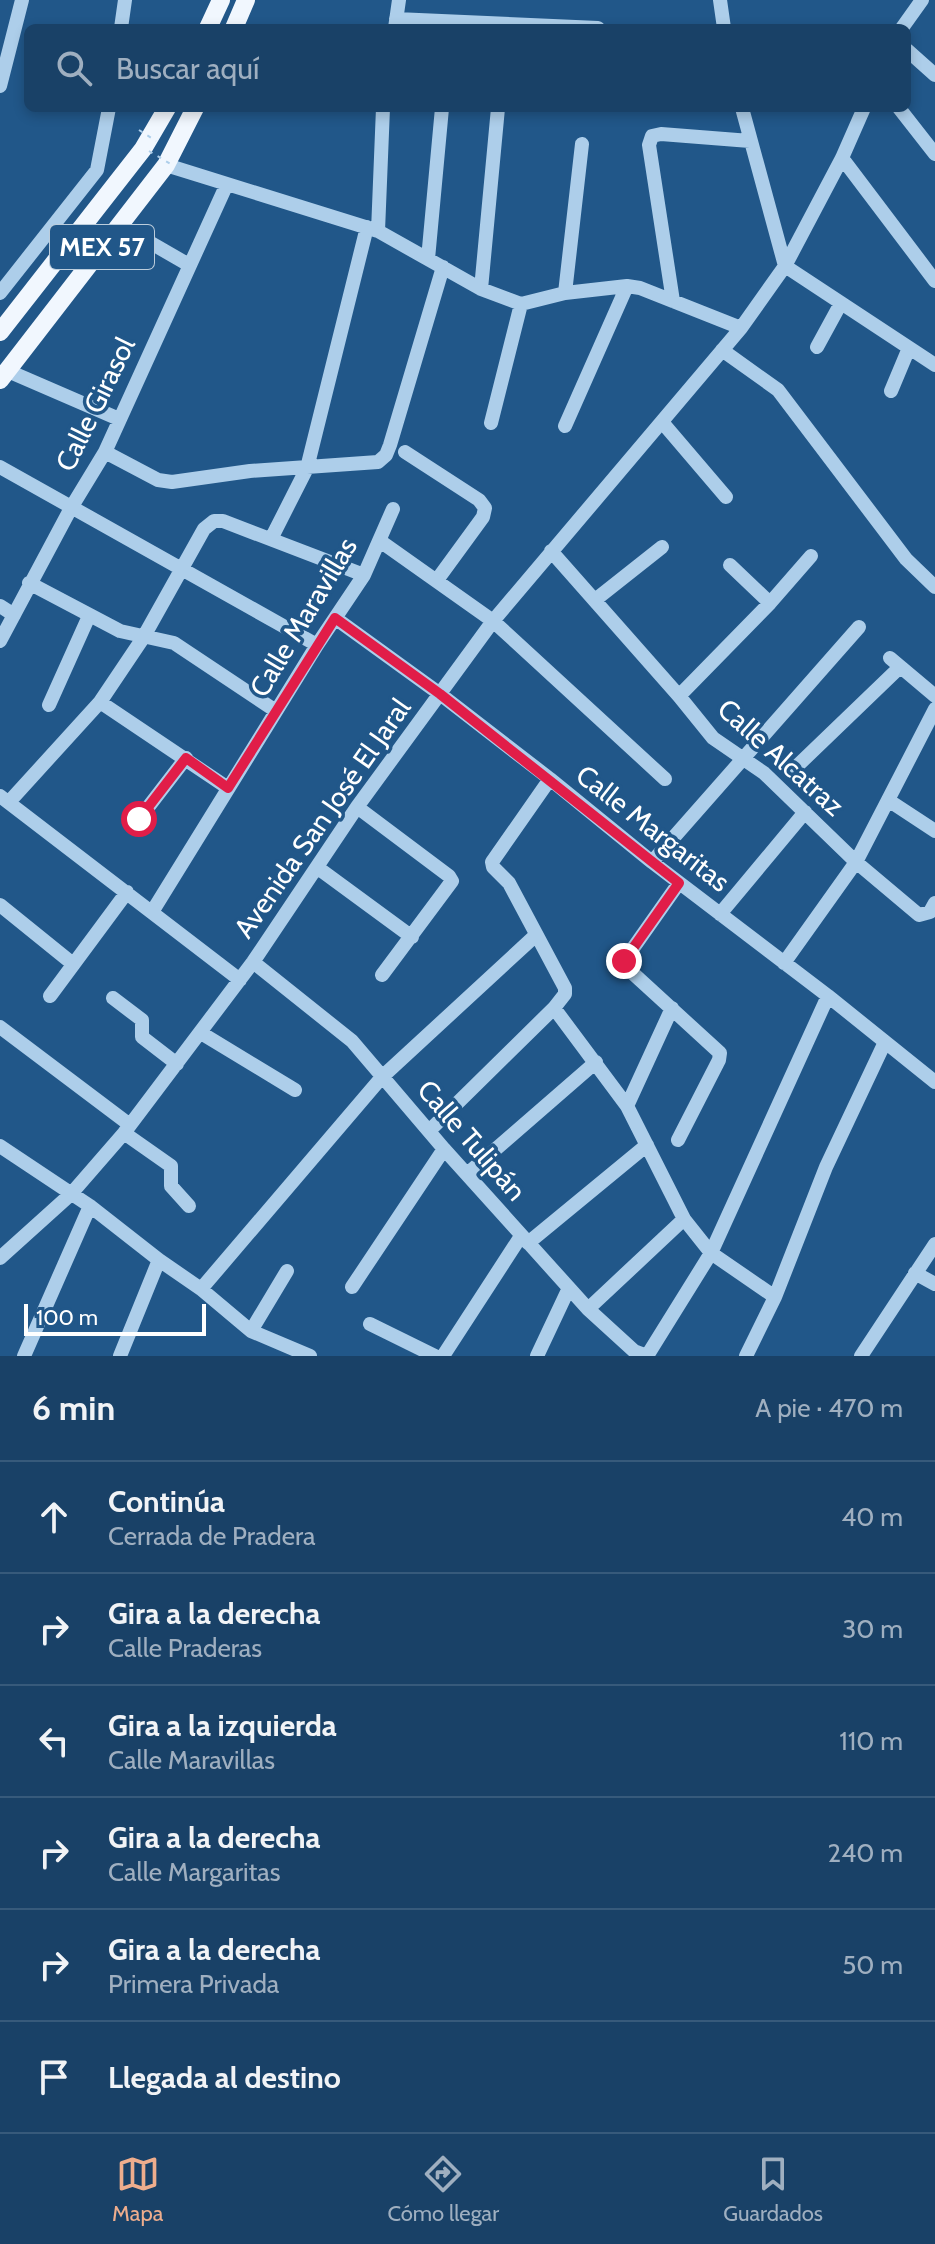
<!DOCTYPE html>
<html lang="es">
<head>
<meta charset="utf-8">
<style>
	body { margin:0; font-family:Cabin,sans-serif; background:#264c70; color:#f1f3f6 }
	.scale { position:absolute; left:24px; bottom:20px; width:182px; box-sizing:border-box; padding-left:8px; border:4px solid #fff; border-top:0; font-size:22px; line-height:28px; white-space:nowrap; color:#fff; -webkit-text-stroke:6px #215789; paint-order:stroke }
	.stop { position:absolute; width:24px; height:24px; margin:-18px; border:6px solid #e11d48; border-radius:50%; background:#fff }
	.stop.end { background:#e11d48; border-color:#fff; box-shadow:0 2px 8px #0008 }
	.list { margin:0; padding:0; list-style:none }
	h2 { display:flex; justify-content:space-between; align-items:center; height:104px; margin:0; padding:0 32px; font-size:34px }
	h2 small { font-size:26px; font-weight:400; color:#9fafc0 }
	.list li { display:grid; grid-template-columns:52px 1fr auto; gap:24px; align-items:center; box-sizing:border-box; height:112px; padding:0 32px; border-top:2px solid #375a7b }
	.list b { display:block; font-size:30px; white-space:nowrap }
	.list p { margin:0; font-size:26px; white-space:nowrap; color:#9fafc0 }
	.list em { font-size:26px; font-style:normal; color:#9fafc0 }
	.icon { flex:none; width:44px; height:44px; fill:none; stroke:currentColor; stroke-width:2; stroke-linecap:round; stroke-linejoin:round }
	.map { position:relative; flex:none; width:935px; height:1356px; overflow:hidden }
	.search { position:absolute; background:#194167; box-shadow:0 4px 12px #0003; left:24px; right:24px; top:24px; height:88px; display:flex; align-items:center; gap:20px; box-sizing:border-box; padding:0 28px; border-radius:12px; color:#9fafc0; font-size:30px }
	.sheet { height:776px; background:#194167 }
	nav { display:flex; justify-content:space-around; align-items:center; box-sizing:border-box; height:112px; border-top:2px solid #375a7b; background:#194167; font-size:22px; color:#9fafc0 }
	nav a { display:grid; justify-items:center; gap:4px }
	nav .on { color:#eead8d }
	.map>svg:first-child { display:block }
</style>
</head>
<body>
<div class="map">
<svg width="935" height="1356" viewBox="0 0 935 1356">
	<rect width="100%" height="100%" fill="#215789"/>
	<g fill="none" stroke-linecap="round" stroke-linejoin="round">
		<path stroke="#adceea" stroke-width="14" d="M720,0L724,28
			M396,19L598,28
			M121,28L125,0
			M395,28L399,0
			M902,28L922,0
			M907,50L935,75
			M0,86L22,0
			M742,108L785,266
			M899,108L935,154
			M842,158L935,281
			M166,165L378,231L481,289L521,304L565,293L627,286L640,288L741,328
			M378,231L383,108
			M151,243L189,265
			M428,259L442,108
			M785,266L935,365
			M481,289L498,108
			M0,293L97,170L109,108
			M565,293L582,144
			M673,301L649,145L652,136L661,134L750,141
			M817,347L841,303
			M722,350L778,390L906,559L935,587
			M8,371L119,419
			M891,391L909,348
			M662,422L726,497
			M491,423L521,304
			M565,426L627,286
			M105,452L158,480L172,482L250,471L378,462L386,455L390,445L443,267
			M405,452L479,500L485,508L483,517L437,580
			M0,467L317,645
			M271,539L307,468L367,227
			M380,541L493,621L665,779
			M551,551L679,696L713,738L764,773L856,862L919,915L930,912L935,903
			M730,565L770,603
			M29,583L120,631L174,643L276,711
			M595,600L662,547
			M0,606L14,615
			M335,618L440,694L550,779L652,862L828,996L935,1082
			M0,641L71,508L105,452L226,186
			M890,658L935,696
			M679,696L770,603L811,556
			M100,702L228,788
			M49,705L89,616
			M795,768L900,667
			M0,796L240,980
			M888,800L935,831
			M9,802L100,702L143,638L204,529L214,521H223L364,575
			M357,807L449,876L452,881L382,975
			M139,819L186,758
			M652,862L859,627
			M318,868L412,937
			M0,905L73,964
			M152,912L317,645L364,575L393,509
			M720,914L805,812
			M253,962L352,1041L444,1149L588,1309L634,1351L647,1356L711,1253L828,996
			M784,963L856,862L935,709
			M50,996L127,892
			M113,998L142,1020V1037L177,1064
			M554,1008L627,1106L684,1219L711,1253L775,1297
			M0,1027L130,1125
			M201,1033L295,1090
			M627,1106L672,1008
			M429,1131L554,1008L565,994V988L509,883L493,867L492,862L550,779
			M124,1133L171,1166V1186L189,1206
			M678,1140L719,1060L720,1053L626,967L624,961L679,883
			M0,1146L90,1206L159,1260L201,1289L251,1331L310,1356
			M467,1174L596,1062
			M528,1243L647,1145
			M0,1258L71,1194L124,1133L253,962L357,807L493,621L741,328L785,266L842,158L864,108
			M915,1273L935,1284
			M352,1287L444,1149
			M201,1289L382,1077L536,935
			M588,1309L684,1219
			M370,1324L435,1356
			M251,1331L287,1271
			M24,1356L90,1206
			M120,1356L159,1260
			M443,1356L521,1236
			M537,1356L569,1288
			M746,1356L775,1297L826,1167L885,1042
			M861,1356L935,1244"/>
		<path stroke="#f1f7fe" stroke-width="18" d="M208,28L221,0
			M234,28L246,0
			M0,332L143,149L167,108
			M0,380L166,165L195,108"/>
		<path stroke="#adceea" stroke-width="2" stroke-dasharray="4 6" stroke-linecap="butt" d="M139,130L156,141
			M149,151L174,166"/>
	</g>
	<g fill="none" stroke-linecap="round" stroke-linejoin="round">
		<path stroke="#e11d48" stroke-width="10" d="M139,819L186,758L228,788L335,618L440,694L679,883L624,961"/>
	</g>
	<g text-anchor="middle" stroke-width="7" stroke-linejoin="round" paint-order="stroke">
		<rect fill="#215789" stroke="#bccddc" stroke-width="2" x="50" y="225" width="104" height="44" rx="6"/>
		<g font-size="26" font-weight="bold" fill="#fff">
			<text x="102" y="256">MEX 57</text>
		</g>
		<g font-size="28" fill="#fff" stroke="#215789">
			<text transform="translate(95 404) rotate(-64)" y="10">Calle Girasol</text>
			<text transform="translate(303 617) rotate(-59)" y="10">Calle Maravillas</text>
			<text transform="translate(781 757) rotate(42)" y="10">Calle Alcatraz</text>
			<text transform="translate(322 818) rotate(-55)" y="10">Avenida San José El Jaral</text>
			<text transform="translate(653 828) rotate(38)" y="10">Calle Margaritas</text>
			<text transform="translate(472 1140) rotate(49)" y="10">Calle Tulipán</text>
		</g>
	</g>
</svg>
<div class="scale">100 m</div>
<div class="stop" style="left:139px;top:819px"></div>
<div class="stop end" style="left:624px;top:961px"></div>
<div class="search"><svg class="icon" aria-label="search" viewBox="0 0 24 24"><circle cx="10" cy="10" r="6"/><path d="M15 15l6 6"/></svg>Buscar aquí</div>
</div>
<section class="sheet">
<h2>6 min<small>A pie · 470 m</small></h2>
<ul class="list">
<li><svg class="icon" aria-label="ahead" viewBox="0 0 24 24"><path d="M12 20V5M6 11l6-6 6 6"/></svg><div><b>Continúa</b><p>Cerrada de Pradera</p></div><em>40 m</em></li>
<li><svg class="icon" aria-label="right" viewBox="0 0 24 24"><path d="M7 20v-9h11M14 6l5 5-5 5"/></svg><div><b>Gira a la derecha</b><p>Calle Praderas</p></div><em>30 m</em></li>
<li><svg class="icon" aria-label="left" viewBox="0 0 24 24"><path d="M17 20v-9H6M10 6l-5 5 5 5"/></svg><div><b>Gira a la izquierda</b><p>Calle Maravillas</p></div><em>110 m</em></li>
<li><svg class="icon" aria-label="right" viewBox="0 0 24 24"><path d="M7 20v-9h11M14 6l5 5-5 5"/></svg><div><b>Gira a la derecha</b><p>Calle Margaritas</p></div><em>240 m</em></li>
<li><svg class="icon" aria-label="right" viewBox="0 0 24 24"><path d="M7 20v-9h11M14 6l5 5-5 5"/></svg><div><b>Gira a la derecha</b><p>Primera Privada</p></div><em>50 m</em></li>
<li><svg class="icon" aria-label="arrive" viewBox="0 0 24 24"><path d="M6 21V4h12l-3 4 3 4H6"/></svg><div><b>Llegada al destino</b></div></li>
</ul>
</section>
<nav>
<a class="on"><svg class="icon" aria-label="map" viewBox="0 0 24 24"><path d="M3 6l6-2 6 2 6-2v14l-6 2-6-2-6 2zM9 4v14M15 6v14"/></svg>Mapa</a>
<a><svg class="icon" aria-label="directions" viewBox="0 0 24 24"><path d="M12 3l9 9-9 9-9-9zM9 14v-3h6M13 9l2 2-2 2"/></svg>Cómo llegar</a>
<a><svg class="icon" aria-label="saved" viewBox="0 0 24 24"><path d="M7 4h10v16l-5-4-5 4z"/></svg>Guardados</a>
</nav>
</body>
</html>
